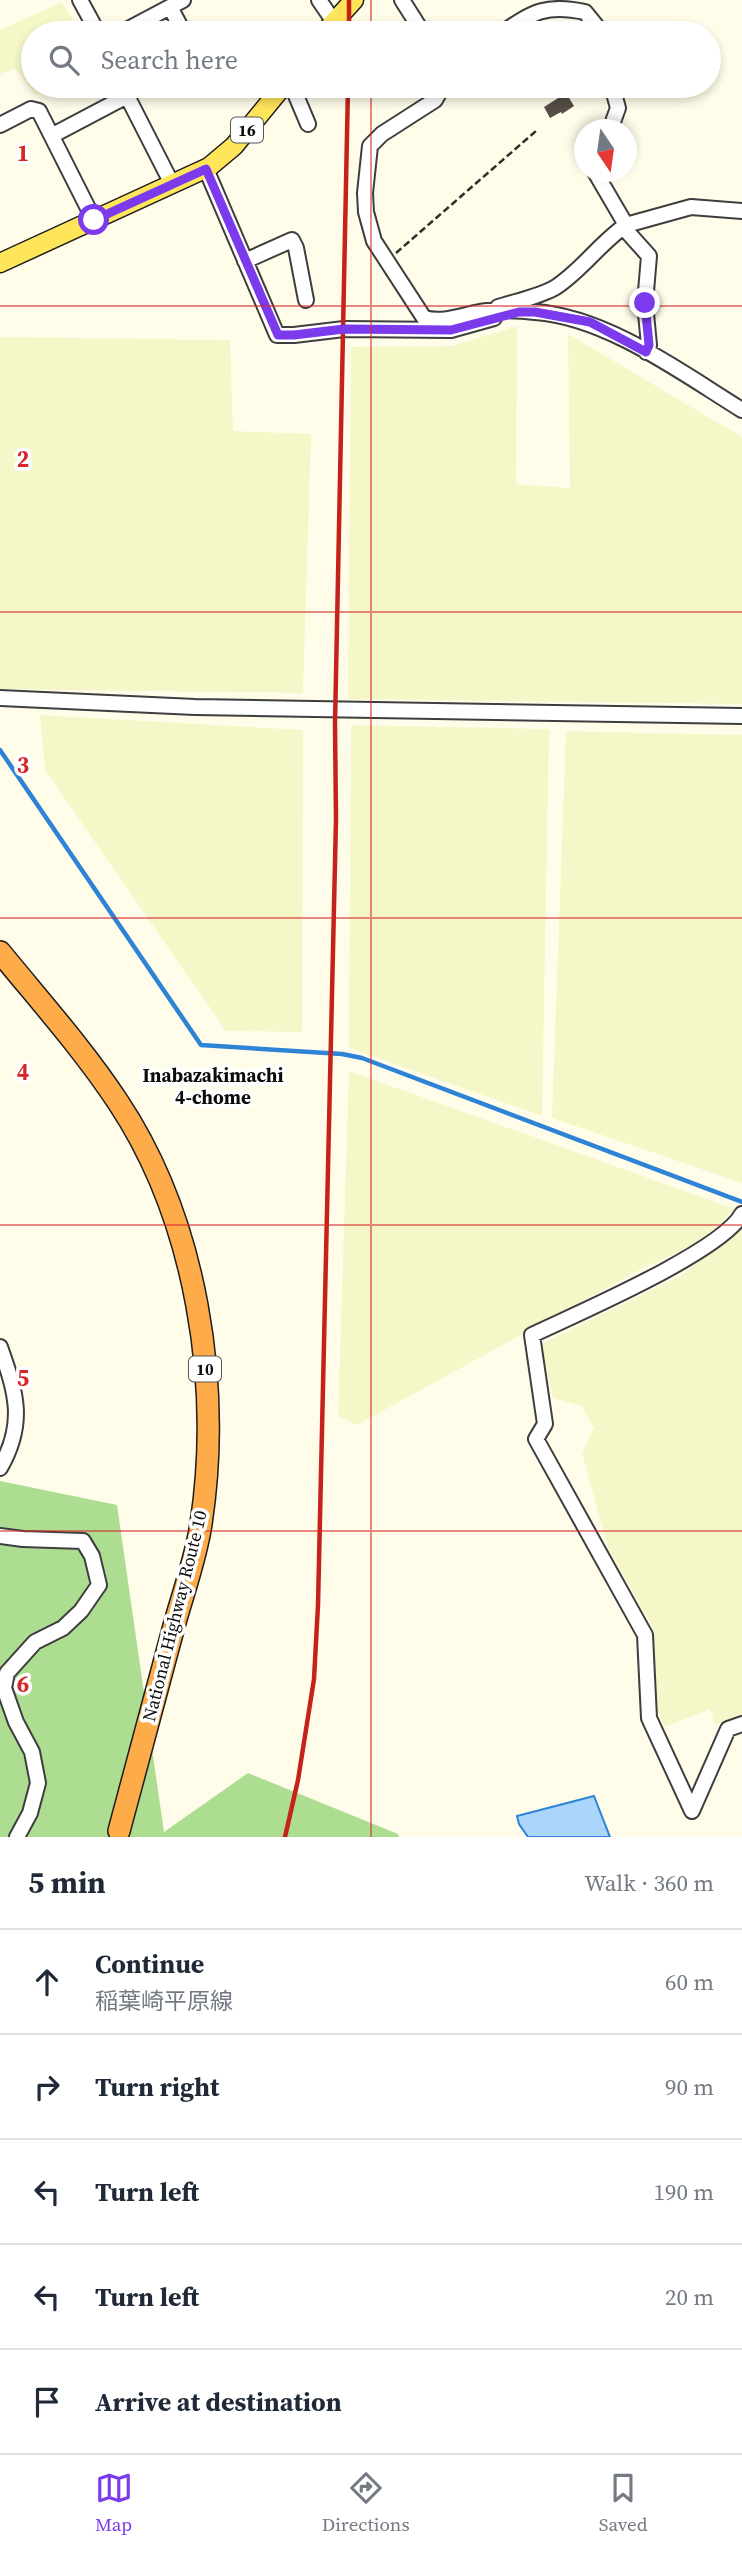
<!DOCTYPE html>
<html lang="en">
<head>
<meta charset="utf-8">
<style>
	body { margin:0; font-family:"Source Serif 4","Noto Sans JP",serif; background:#f6f6f7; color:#1f2937 }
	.compass { position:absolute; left:574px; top:119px; width:63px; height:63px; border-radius:50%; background:#fff; box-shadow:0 4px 10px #0003; rotate:167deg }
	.stop { position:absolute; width:21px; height:21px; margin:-16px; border:5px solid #7c3aed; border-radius:50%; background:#fff }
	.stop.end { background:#7c3aed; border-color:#fff; box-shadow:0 2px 7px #0008 }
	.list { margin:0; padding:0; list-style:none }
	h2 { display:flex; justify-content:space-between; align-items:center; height:91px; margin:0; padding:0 28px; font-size:30px }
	h2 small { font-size:23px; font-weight:400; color:#747a83 }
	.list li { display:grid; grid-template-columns:46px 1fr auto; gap:21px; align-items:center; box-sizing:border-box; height:105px; padding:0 28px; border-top:2px solid #e0e1e3 }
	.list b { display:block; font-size:26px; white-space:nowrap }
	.list p { margin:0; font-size:23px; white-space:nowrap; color:#747a83 }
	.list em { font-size:23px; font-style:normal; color:#747a83 }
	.icon { flex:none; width:38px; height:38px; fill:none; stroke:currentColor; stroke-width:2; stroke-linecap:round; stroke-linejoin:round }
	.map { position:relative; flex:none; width:742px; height:1837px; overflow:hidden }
	.search { position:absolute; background:#fff; box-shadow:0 4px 10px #0003; left:21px; right:21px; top:21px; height:77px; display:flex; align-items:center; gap:18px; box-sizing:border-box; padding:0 24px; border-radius:38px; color:#747a83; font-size:26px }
	.sheet { height:616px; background:#fff }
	nav { display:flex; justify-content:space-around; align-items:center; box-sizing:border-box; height:98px; border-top:2px solid #e0e1e3; background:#fff; font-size:19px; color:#747a83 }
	nav a { display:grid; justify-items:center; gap:4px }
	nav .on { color:#7c3aed }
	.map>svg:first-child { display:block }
</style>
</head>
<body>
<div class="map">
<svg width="742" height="1837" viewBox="0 0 742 1837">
	<rect width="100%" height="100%" fill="#fffdea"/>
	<path fill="#f6f7c8" d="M62,2L80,33H33V86H54L35,95L15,68L0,74V30Z
		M517,326L516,484L570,488L568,334L742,437V704L348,699L351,347L452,346Z
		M0,337L230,340L233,431L311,434L303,693L0,689Z
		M40,715L303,730L302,1032L226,1031L45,770Z
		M351,725L549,729L542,1116L349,1048Z
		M566,731L742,735V1183L552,1118Z
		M349,1071L735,1209L702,1240L632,1274L357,1425L338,1416Z
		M742,1229V1714L715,1725L710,1709L665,1727L658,1712L653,1628L608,1548L582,1453L594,1428L582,1406L553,1398L541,1344L680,1276Z"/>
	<path fill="#acdd90" d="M0,1481L117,1505L164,1832L248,1773L398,1834L399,1837H0Z"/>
	<path fill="#abd5fa" stroke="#2d83d6" stroke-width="2" d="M594,1796L610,1837H528L519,1824L517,1816Z"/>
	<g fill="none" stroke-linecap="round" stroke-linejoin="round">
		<path stroke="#2d83d6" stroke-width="4.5" d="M0,750L201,1045L342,1054L362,1058L742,1202"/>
	</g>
	<path fill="#554e47" d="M566,93L574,106L562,114L561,112L550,118L544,107Z"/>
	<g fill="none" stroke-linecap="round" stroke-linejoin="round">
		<g stroke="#3e3e3e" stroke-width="18">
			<path id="minor" d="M80,0L98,33
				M319,0L334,22
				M402,0L423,33
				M170,7L184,33
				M121,33L183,0
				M502,33C534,11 547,4 585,12L598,28L600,33
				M122,86L172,184
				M292,86L308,124
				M443,86L435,100L382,134L370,146L365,193L366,212L374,241L424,318C446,324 466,313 487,311C502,310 520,310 535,312C607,317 682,373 742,410
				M0,125L31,109L39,111L94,220
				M610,130L618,108L612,86
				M53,135L127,96
				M206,169L277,335H294L344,329L451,330L494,318
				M626,225L691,207L742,211
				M623,227L649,256L645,303L649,345L646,352
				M245,261L292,240L296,248L306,300
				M498,307C517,301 539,297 556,287C582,270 600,243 626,225L595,172
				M0,698L195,707L742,716
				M742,1214C721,1252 576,1314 532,1335L545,1424L536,1439L645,1635L649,1718L692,1811L728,1729L742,1724
				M0,1347C16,1392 26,1423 0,1468
				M0,1536L23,1539L83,1541L92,1556L99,1585L81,1611L63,1628L35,1642L7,1673L4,1688L16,1722L32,1752L38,1783L30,1813L17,1837"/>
		</g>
		<g stroke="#1c1c1c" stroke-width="21">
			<path id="major" d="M324,33L354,0
				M0,263L209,167L234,146L283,86"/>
		</g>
		<g stroke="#1c1c1c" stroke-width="24">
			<path id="highway" d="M0,952C40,1001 83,1049 118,1102C197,1221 222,1385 201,1524C196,1558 183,1593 174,1626C155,1695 137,1763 119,1831"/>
		</g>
		<path stroke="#2d2d2d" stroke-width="2.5" stroke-dasharray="7 3.5" stroke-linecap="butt" d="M396,253L536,131"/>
		<use href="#minor" stroke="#fff" stroke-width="14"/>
		<use href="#major" stroke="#ffe55a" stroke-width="18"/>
		<use href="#highway" stroke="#feac49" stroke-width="21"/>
		<path stroke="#c4221b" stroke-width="4.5" d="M349,33V0
			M285,1837L298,1780L314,1679L318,1605L336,819L335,724L348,86"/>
	</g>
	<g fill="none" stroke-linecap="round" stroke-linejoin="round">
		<path stroke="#7c3aed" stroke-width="9" d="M94,220L206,169L278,335H294L344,329L451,330L519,312H535L590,322L646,352L649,345L645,303"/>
	</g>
	<path fill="none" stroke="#d62828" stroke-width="2" stroke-opacity="0.55" d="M371,0V33M371,86V1837M0,306H742M0,612H742M0,918H742M0,1225H742M0,1531H742"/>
	<g text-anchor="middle" stroke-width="7" stroke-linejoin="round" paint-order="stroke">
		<g fill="#fff" stroke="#545454" stroke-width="2">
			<rect x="231" y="117.5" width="32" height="25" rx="5"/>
			<rect x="189" y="1356.5" width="32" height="25" rx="5"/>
		</g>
		<g font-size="16" font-weight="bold" fill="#0b0b0b">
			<text x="247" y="136">16</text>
			<text x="205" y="1375">10</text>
		</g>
		<g font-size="18" fill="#0b0b0b" stroke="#fff">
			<text transform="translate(175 1616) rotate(-76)" y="6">National Highway Route 10</text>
		</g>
		<g font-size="19" font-weight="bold" fill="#0b0b0b" stroke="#fff">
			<text x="213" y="1082">Inabazakimachi<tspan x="213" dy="22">4-chome</tspan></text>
		</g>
	</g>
	<g font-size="23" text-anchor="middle" font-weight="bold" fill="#d62828" stroke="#fff" stroke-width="7" stroke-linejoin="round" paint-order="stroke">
		<text x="23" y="161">1</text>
		<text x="23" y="467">2</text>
		<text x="23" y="773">3</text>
		<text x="23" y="1080">4</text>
		<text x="23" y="1386">5</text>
		<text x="23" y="1692">6</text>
	</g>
</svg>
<svg class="compass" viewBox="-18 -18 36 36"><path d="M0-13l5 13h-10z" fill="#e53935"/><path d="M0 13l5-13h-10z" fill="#747a83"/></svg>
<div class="stop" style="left:94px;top:220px"></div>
<div class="stop end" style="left:645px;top:303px"></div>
<div class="search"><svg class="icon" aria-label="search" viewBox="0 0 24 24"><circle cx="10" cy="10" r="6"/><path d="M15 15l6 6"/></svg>Search here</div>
</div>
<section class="sheet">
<h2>5 min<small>Walk · 360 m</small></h2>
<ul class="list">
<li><svg class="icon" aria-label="ahead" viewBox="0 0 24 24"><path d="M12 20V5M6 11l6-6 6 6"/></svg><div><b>Continue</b><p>稲葉崎平原線</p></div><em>60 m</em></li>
<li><svg class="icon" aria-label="right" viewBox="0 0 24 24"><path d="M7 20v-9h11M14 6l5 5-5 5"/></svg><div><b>Turn right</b></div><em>90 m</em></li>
<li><svg class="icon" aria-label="left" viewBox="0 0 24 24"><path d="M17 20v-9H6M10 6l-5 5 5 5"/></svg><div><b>Turn left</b></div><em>190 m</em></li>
<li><svg class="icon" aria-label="left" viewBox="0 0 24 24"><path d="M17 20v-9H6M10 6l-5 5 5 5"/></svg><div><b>Turn left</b></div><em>20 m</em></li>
<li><svg class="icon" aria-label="arrive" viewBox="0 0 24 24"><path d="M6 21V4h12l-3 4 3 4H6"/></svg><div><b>Arrive at destination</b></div></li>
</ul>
</section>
<nav>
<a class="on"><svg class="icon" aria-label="map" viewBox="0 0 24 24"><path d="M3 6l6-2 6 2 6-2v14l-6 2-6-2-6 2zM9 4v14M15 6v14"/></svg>Map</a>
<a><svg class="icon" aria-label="directions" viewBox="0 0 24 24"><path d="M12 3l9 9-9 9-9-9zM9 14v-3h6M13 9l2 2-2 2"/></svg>Directions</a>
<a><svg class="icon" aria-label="saved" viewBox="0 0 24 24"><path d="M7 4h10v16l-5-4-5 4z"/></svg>Saved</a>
</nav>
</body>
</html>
